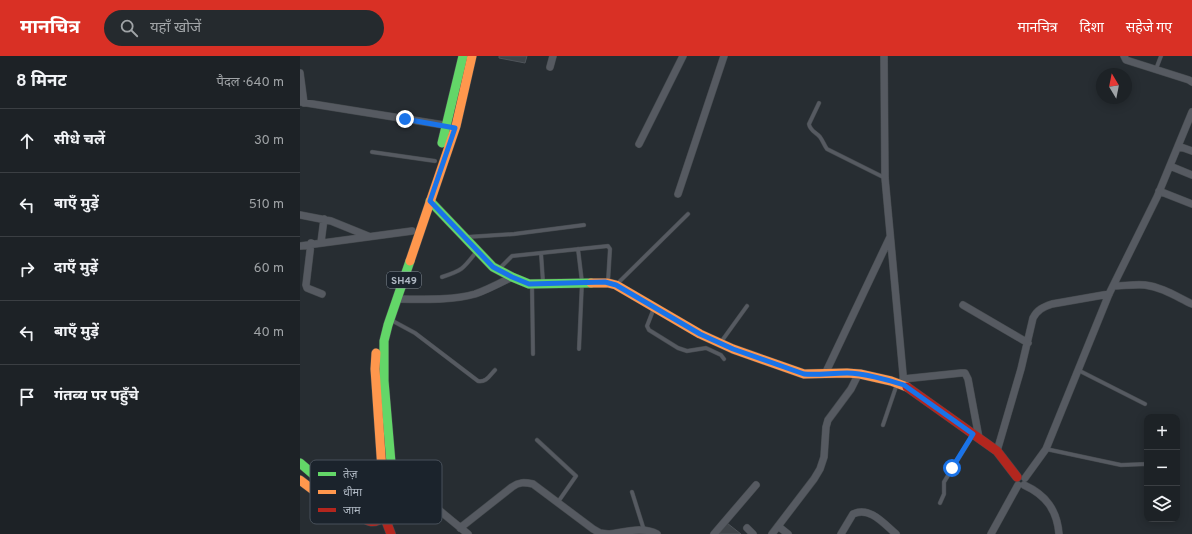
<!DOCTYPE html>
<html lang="hi">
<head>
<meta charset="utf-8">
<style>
	body { margin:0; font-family:Overpass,"Noto Sans Devanagari",sans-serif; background:#252a2e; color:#f1f3f6 }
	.controls { position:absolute; right:12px; bottom:12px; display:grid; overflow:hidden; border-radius:8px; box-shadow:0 2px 10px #0003 }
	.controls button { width:36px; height:36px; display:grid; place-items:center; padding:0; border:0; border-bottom:1px solid #3b3f43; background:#1d2226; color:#f1f3f6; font:20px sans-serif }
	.compass { position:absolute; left:796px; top:12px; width:36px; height:36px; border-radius:50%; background:#1d2226; box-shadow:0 2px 10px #0003; rotate:350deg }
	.stop { position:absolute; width:12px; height:12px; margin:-9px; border:3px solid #1a73e8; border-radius:50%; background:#fff }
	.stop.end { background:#1a73e8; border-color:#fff; box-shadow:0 1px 4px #0008 }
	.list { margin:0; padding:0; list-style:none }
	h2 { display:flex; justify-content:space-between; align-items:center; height:52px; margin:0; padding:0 16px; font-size:17px }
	h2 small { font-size:13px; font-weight:400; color:#a0a4a7 }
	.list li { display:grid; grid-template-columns:26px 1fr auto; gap:12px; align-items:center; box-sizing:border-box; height:64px; padding:0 16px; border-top:1px solid #3b3f43 }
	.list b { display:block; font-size:15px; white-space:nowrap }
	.list em { font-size:13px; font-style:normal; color:#a0a4a7 }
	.icon { flex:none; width:22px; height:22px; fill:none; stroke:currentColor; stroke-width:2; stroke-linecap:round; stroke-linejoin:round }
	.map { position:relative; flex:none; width:892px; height:478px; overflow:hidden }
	header { display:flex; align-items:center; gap:24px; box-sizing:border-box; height:56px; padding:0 20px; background:#d93025; color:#fff }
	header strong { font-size:19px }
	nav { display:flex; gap:22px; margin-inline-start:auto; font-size:14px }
	.search { width:280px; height:36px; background:#252a2e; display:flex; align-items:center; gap:10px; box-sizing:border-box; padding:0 14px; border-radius:22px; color:#a0a4a7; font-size:15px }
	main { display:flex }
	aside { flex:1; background:#1d2226 }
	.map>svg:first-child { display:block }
</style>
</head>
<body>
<header>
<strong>मानचित्र</strong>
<div class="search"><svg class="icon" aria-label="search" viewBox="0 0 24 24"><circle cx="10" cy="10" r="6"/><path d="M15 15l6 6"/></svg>यहाँ खोजें</div>
<nav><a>मानचित्र</a><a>दिशा</a><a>सहेजे गए</a></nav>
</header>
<main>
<aside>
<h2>8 मिनट<small>पैदल · 640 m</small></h2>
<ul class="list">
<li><svg class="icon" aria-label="ahead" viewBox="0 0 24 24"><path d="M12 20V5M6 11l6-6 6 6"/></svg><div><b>सीधे चलें</b></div><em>30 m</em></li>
<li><svg class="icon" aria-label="left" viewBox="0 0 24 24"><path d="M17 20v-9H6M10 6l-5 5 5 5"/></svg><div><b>बाएँ मुड़ें</b></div><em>510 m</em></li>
<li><svg class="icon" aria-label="right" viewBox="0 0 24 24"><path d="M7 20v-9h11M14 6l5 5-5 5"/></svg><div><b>दाएँ मुड़ें</b></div><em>60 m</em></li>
<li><svg class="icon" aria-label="left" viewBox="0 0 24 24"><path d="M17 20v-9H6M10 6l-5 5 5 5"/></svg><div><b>बाएँ मुड़ें</b></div><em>40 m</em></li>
<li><svg class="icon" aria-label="arrive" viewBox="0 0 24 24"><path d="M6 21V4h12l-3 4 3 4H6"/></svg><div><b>गंतव्य पर पहुँचे</b></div></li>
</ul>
</aside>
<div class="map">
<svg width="892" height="478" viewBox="0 0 892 478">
	<rect width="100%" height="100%" fill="#272d32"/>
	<path fill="#3f4449" stroke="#4f545a" d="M199,0H227L225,7L199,2Z
		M427,467L441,478H419Z"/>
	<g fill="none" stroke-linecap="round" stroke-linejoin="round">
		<g stroke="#44494d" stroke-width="4.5">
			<path id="lane" d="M856,13L861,0
				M519,47L509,68C510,75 516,76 520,81C523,85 524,89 527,93L585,122
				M72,96L135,105
				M167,181L214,178L284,169
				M278,193L282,226L279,293
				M241,197L243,226
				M199,213L212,200L308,190L310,193L308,226
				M142,221C163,214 163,213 177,195
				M317,228L388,158
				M232,229L233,298
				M354,252L347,270L349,274L378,292L387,295L406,292L421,299L424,303
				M91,264L115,277L178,325C186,327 190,319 195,314
				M421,286L447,250
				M778,314L845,348
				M583,369L597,328
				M237,384L276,420L258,446
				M746,393L821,409L847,408
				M332,436L344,474
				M640,447L644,438V426L673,379"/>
		</g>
		<g stroke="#44494d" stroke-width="8">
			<path id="street" d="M584,0L585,122L604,329
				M824,0L826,4L889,24L892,26
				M250,11L253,0
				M0,17L4,47
				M0,46L150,70
				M339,88L383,0
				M878,90L892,95
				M870,110L892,119
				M859,135L892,148
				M378,138L424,0
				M0,159L31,165L68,180
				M21,186L24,163
				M11,187L6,229L7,232L22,238
				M0,190L112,175
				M813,230C823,230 835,228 845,229C862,231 877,241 892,248
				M97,243C122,243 150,245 175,238C187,234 200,227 212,221
				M663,249L728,287
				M525,318L590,181
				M603,323L661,317H665L668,323L679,382
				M697,395L721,313L733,262C737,254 743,251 752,248L809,238
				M725,422L746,393L809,238L857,141L892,56
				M724,429C746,439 757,454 759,478
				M93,430L109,434L122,440L168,478
				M478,470L488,478
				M160,472L212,431C219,426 224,426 233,428L293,473L300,477L308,478
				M447,472L453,478
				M310,478C325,476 343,470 357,478
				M414,478L456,429
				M472,478L514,423L520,413L524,401L526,371L528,364L551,333L558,319
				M541,478L553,458C570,450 584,468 596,478
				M691,478L718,429"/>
		</g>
		<g stroke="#44494d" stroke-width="10">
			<path id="fast" d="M142,87L163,0
				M130,145L193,211L212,221L229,228L291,227
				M0,407L42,443L47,446L62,447
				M85,453L93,430L84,325V285L88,269L110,205"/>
		</g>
		<g stroke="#44494d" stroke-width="10">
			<path id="slow" d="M110,205L156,70L172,0
				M291,227H308L316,229L400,278L433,293L504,318L547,317L560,318L591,325L607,331
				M76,297L75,313L82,414V428L77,443
				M0,424L41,455L61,458"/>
		</g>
		<g stroke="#44494d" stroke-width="10">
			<path id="jam" d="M607,331L697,395L717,421
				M84,460C65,478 51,447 70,443C74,441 78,443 82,446L84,450L85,462L91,478"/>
		</g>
		<use href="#lane" stroke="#565a61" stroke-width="3.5"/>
		<use href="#street" stroke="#565a61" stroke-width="7"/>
		<use href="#fast" stroke="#63d668" stroke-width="9"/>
		<use href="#slow" stroke="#ff974d" stroke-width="9"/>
		<use href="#jam" stroke="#b3261e" stroke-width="9"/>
	</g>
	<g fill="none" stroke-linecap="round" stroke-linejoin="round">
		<path stroke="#1a73e8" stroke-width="5" d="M105,63L155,72L130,145L193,211L212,221L229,228L305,226L316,229L400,278L433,293L504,318C518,319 532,317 547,317C562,317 589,324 604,329L673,378L652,412"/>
	</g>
	<g text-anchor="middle" stroke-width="3" stroke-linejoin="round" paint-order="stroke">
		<rect fill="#1b232c" stroke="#838c96" stroke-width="1" x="87" y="216" width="34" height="16" rx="3"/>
		<g font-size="10" font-weight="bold" fill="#b0b9c4">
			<text x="104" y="228">SH49</text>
		</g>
	</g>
	<rect x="10" y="404" width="132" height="64" rx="6" fill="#1b232c" stroke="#48505a" stroke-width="1"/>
	<rect x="18" y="416" width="18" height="4" fill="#63d668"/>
	<rect x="18" y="434" width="18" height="4" fill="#ff974d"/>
	<rect x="18" y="452" width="18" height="4" fill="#b3261e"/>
	<g font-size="11" fill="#b0b9c4">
		<text x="43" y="422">तेज़</text>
		<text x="43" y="440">धीमा</text>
		<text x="43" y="458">जाम</text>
	</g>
</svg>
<div class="controls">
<button>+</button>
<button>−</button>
<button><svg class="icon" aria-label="layers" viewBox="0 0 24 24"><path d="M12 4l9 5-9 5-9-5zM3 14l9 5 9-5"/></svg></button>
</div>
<svg class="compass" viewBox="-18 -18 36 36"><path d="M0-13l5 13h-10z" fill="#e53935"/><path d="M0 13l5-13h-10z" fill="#a0a4a7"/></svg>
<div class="stop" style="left:652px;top:412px"></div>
<div class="stop end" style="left:105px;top:63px"></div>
</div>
</main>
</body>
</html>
